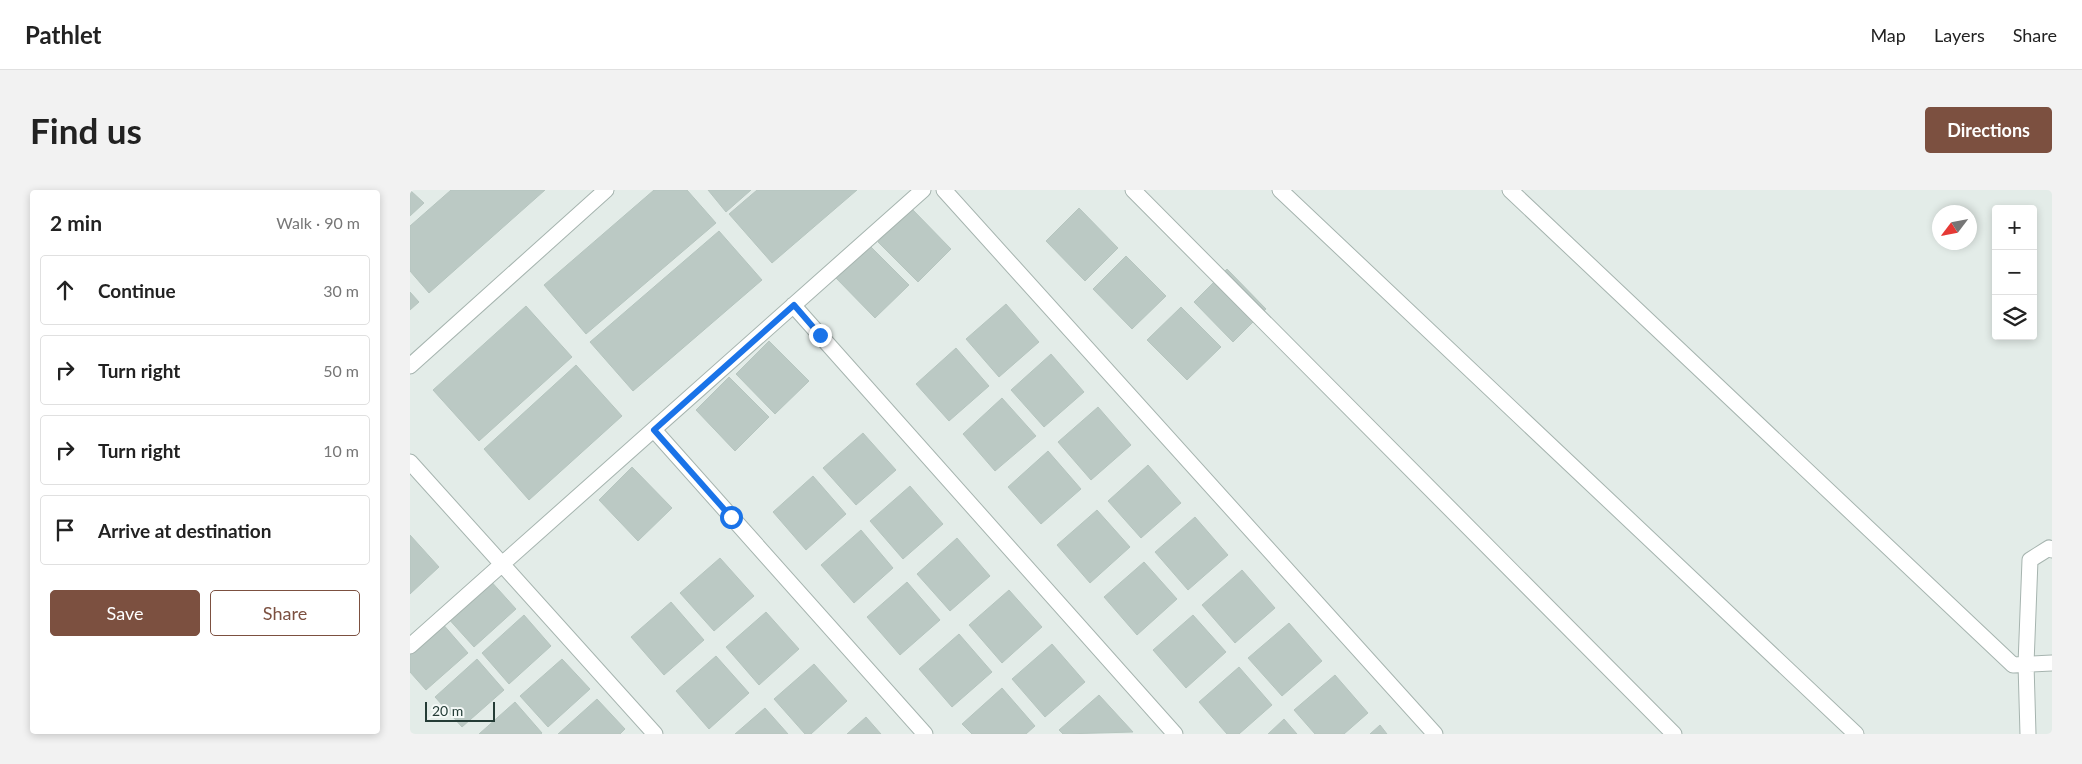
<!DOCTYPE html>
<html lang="en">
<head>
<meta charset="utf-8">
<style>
	body { margin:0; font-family:Lato,sans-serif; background:#f2f2f2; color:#222 }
	.controls { position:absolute; right:15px; top:15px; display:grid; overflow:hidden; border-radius:5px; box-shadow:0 2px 8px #0003 }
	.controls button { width:45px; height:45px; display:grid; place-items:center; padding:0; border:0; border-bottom:1px solid #e0e0e0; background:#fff; color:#222; font:25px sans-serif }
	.compass { position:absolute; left:1522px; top:15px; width:45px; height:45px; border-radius:50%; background:#fff; box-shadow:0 2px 8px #0003; rotate:238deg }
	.scale { position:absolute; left:15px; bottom:12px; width:70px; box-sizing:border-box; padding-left:5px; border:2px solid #243c36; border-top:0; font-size:14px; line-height:18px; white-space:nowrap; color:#243c36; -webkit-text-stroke:4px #f3f8f6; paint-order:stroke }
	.stop { position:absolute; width:15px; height:15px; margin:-11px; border:4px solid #1a73e8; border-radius:50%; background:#fff }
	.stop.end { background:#1a73e8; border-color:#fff; box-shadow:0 1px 5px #0008 }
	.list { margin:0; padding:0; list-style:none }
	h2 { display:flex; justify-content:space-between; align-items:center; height:65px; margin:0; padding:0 20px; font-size:21px }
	h2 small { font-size:16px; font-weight:400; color:#767676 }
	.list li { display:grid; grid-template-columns:32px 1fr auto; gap:15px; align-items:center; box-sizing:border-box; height:70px; margin:0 10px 10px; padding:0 10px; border:1px solid #e0e0e0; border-radius:5px }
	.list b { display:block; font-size:19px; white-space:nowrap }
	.list em { font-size:16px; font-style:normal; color:#767676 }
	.actions { display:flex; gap:10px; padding:15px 20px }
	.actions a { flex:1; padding:11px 0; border:1px solid #7c5040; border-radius:5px; text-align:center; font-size:18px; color:#7c5040 }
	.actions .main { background:#7c5040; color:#fff }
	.icon { flex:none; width:28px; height:28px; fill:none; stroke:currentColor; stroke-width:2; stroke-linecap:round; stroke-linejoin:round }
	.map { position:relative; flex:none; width:1642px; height:544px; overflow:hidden; border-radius:5px }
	header { display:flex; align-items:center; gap:30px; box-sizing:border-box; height:70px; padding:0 25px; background:#fff; border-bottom:1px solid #e0e0e0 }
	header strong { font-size:24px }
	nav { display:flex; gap:28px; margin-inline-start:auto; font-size:18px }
	.intro { display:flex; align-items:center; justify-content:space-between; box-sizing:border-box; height:120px; padding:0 30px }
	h1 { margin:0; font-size:35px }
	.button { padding:12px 22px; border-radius:5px; background:#7c5040; color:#fff; font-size:18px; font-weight:700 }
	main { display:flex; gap:30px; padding:0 30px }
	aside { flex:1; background:#fff; border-radius:5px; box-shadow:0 2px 8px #0003 }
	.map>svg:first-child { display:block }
</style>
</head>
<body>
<header>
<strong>Pathlet</strong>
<nav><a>Map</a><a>Layers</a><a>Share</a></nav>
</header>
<div class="intro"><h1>Find us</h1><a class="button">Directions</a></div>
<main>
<aside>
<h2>2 min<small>Walk · 90 m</small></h2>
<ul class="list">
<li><svg class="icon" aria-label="ahead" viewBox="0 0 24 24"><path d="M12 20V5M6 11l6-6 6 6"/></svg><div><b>Continue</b></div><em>30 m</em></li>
<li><svg class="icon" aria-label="right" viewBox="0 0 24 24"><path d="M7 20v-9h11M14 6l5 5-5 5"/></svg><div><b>Turn right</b></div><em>50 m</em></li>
<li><svg class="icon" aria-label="right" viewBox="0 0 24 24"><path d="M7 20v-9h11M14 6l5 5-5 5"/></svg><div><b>Turn right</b></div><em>10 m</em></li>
<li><svg class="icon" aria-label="arrive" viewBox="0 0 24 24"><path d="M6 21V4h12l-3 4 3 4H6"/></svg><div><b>Arrive at destination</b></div></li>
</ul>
<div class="actions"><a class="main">Save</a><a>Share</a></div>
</aside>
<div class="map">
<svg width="1642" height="544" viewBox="0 0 1642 544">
	<rect width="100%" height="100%" fill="#e3ece8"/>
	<path fill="#bbc9c4" stroke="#b6c5bf" d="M0,0L14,13L0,26Z
		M41,0H135L19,103L0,81V36Z
		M244,0H277L306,33L176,144L134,95Z
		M298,0H341L316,22Z
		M347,0H447L362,73L319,24Z
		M669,18L708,58L675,91L636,51Z
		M502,19L541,59L508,92L468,52Z
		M309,41L352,90L223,201L180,152Z
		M459,55L499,95L465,128L426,88Z
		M716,66L756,106L722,139L683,99Z
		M817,79L856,119L823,152L784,112Z
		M0,102L9,112L0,120Z
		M596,114L629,152L589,187L556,149Z
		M116,116L162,167L69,251L23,200Z
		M771,117L811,157L777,190L737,150Z
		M359,151L399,191L365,224L326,184Z
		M546,158L579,196L539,231L506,194Z
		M641,164L674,202L634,237L601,200Z
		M166,175L212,226L119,310L74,259Z
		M319,187L359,227L325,261L286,220Z
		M592,208L626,246L585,281L553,244Z
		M688,217L721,255L681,290L648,252Z
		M453,243L486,280L446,315L413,278Z
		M638,261L671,299L631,334L598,297Z
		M738,275L771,313L731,348L698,311Z
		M222,277L262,318L228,351L189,310Z
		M403,286L436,324L396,360L363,322Z
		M500,296L533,334L493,369L460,331Z
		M687,320L720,357L680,393L647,355Z
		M785,327L818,365L778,400L745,362Z
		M451,340L483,378L444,413L411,375Z
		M0,345L29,377L0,404Z
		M547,348L580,386L540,421L507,384Z
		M310,368L344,406L304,441L270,403Z
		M734,372L767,409L727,445L694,407Z
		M832,380L865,418L825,453L792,415Z
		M78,388L106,419L64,457L36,426Z
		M497,392L530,430L490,465L457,427Z
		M599,400L632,437L592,473L559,435Z
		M261,412L294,450L254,485L221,447Z
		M356,422L389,459L349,495L316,457Z
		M114,425L141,456L99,494L72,463Z
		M783,425L816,462L776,498L743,460Z
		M31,432L58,463L16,500L0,482V460Z
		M879,433L912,471L872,506L838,468Z
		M549,444L582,482L542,517L509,479Z
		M642,454L675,492L635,527L602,489Z
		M306,466L339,503L299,539L266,501Z
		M67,469L94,500L52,537L25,507Z
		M152,469L180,499L138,537L110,506Z
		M404,474L437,511L401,544H395L364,509Z
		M829,477L862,515L829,544H817L789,512Z
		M925,485L958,523L934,544H905L884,520Z
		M592,498L625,536L616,544H562L552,534Z
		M689,505L723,542L653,544L649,540Z
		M187,509L215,539L210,544H148Z
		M105,512L132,543L131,544H69Z
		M355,518L378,544H325Z
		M456,527L471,544H437Z
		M874,529L887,544H858Z
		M970,535L977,544H960Z"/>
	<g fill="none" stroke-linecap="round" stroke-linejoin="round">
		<g stroke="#a6b4af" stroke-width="17">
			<path id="minor" d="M534,0L1025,544
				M723,0L1264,544
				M870,0L1446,544
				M383,115L765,544
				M244,240L515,544
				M0,272L245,544
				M0,456L513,0
				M1616,474L1620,370L1639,358L1642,360"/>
		</g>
		<g stroke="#a6b4af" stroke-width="17">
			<path id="tertiary" d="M1100,0L1603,475L1642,473
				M0,176L196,0
				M1616,474L1618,544"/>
		</g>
		<use href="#minor" stroke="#fff" stroke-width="15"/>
		<use href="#tertiary" stroke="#fff" stroke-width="15"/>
	</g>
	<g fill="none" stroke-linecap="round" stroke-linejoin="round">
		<path stroke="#1a73e8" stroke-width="6" d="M321,327L244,240L384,115L410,145"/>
	</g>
</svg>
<div class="controls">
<button>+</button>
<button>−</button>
<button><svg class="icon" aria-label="layers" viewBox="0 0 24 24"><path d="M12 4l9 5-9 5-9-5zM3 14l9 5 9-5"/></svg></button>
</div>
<svg class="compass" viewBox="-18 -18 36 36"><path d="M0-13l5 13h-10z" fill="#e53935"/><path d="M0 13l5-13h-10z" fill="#767676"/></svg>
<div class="scale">20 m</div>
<div class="stop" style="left:321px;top:327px"></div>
<div class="stop end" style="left:410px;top:145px"></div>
</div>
</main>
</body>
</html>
